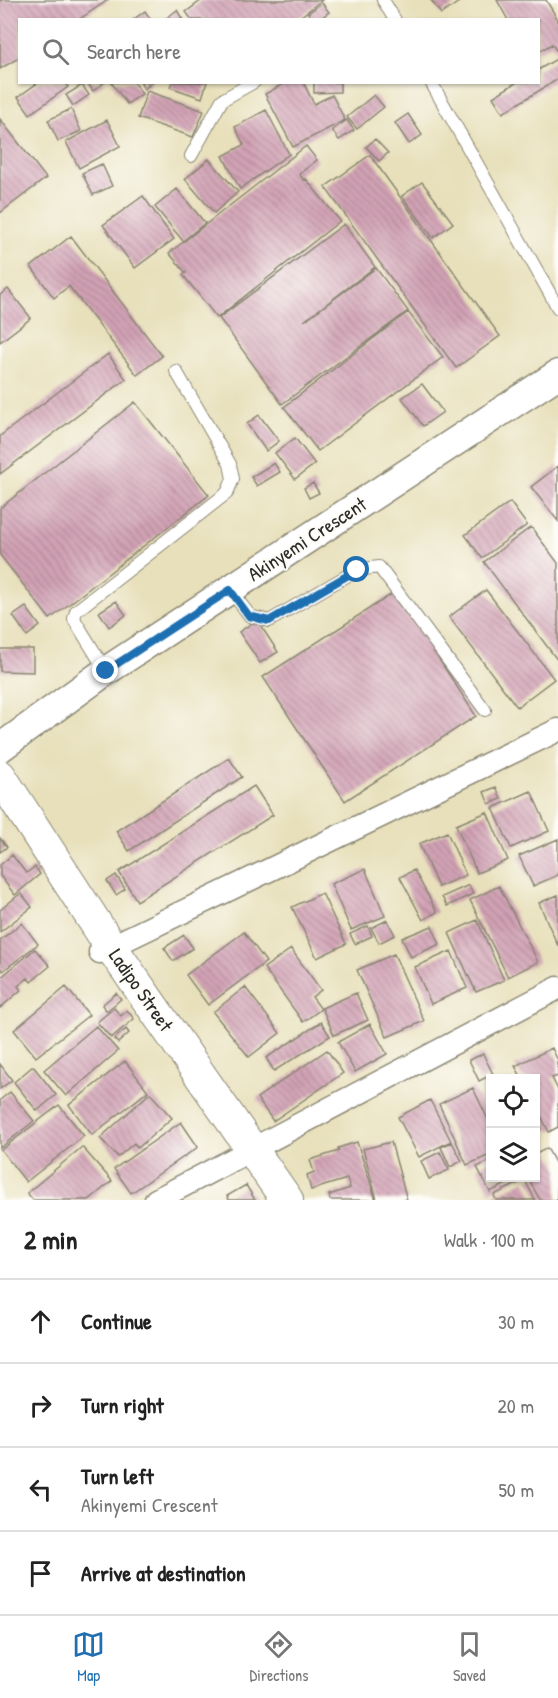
<!DOCTYPE html>
<html lang="en">
<head>
<meta charset="utf-8">
<style>
	body { margin:0; font-family:"Patrick Hand",sans-serif; background:#f6f6f6; color:#222 }
	.controls { position:absolute; right:18px; bottom:18px; display:grid; overflow:hidden; border-radius:0px; box-shadow:0 2px 4px #0004 }
	.controls button { width:54px; height:54px; display:grid; place-items:center; padding:0; border:0; border-bottom:2px solid #e0e0e0; background:#fff; color:#222; font:30px sans-serif }
	.stop { position:absolute; width:18px; height:18px; margin:-14px; border:4px solid #1f6fb2; border-radius:50%; background:#fff }
	.stop.end { background:#1f6fb2; border-color:#fff; box-shadow:0 2px 6px #0008 }
	.list { margin:0; padding:0; list-style:none }
	h2 { display:flex; justify-content:space-between; align-items:center; height:78px; margin:0; padding:0 24px; font-size:26px }
	h2 small { font-size:20px; font-weight:400; color:#767676 }
	.list li { display:grid; grid-template-columns:39px 1fr auto; gap:18px; align-items:center; box-sizing:border-box; height:84px; padding:0 24px; border-top:2px solid #e0e0e0 }
	.list b { display:block; font-size:22px; white-space:nowrap }
	.list p { margin:0; font-size:20px; white-space:nowrap; color:#767676 }
	.list em { font-size:20px; font-style:normal; color:#767676 }
	.icon { flex:none; width:33px; height:33px; fill:none; stroke:currentColor; stroke-width:2; stroke-linecap:round; stroke-linejoin:round }
	.map { position:relative; flex:none; width:558px; height:1200px; overflow:hidden }
	.search { position:absolute; background:#fff; box-shadow:0 2px 4px #0004; left:18px; right:18px; top:18px; height:66px; display:flex; align-items:center; gap:15px; box-sizing:border-box; padding:0 21px; border-radius:0px; color:#767676; font-size:22px }
	.sheet { height:414px; background:#fff }
	nav { display:flex; justify-content:space-around; align-items:center; box-sizing:border-box; height:84px; border-top:2px solid #e0e0e0; background:#fff; font-size:16px; color:#767676 }
	nav a { display:grid; justify-items:center; gap:3px }
	nav .on { color:#1f6fb2 }
	.map>svg:first-child { display:block }
</style>
</head>
<body>
<div class="map">
<svg width="558" height="1200" viewBox="0 0 558 1200">
	<defs>
		<pattern id="building-back-hatch" width="6" height="6" patternUnits="userSpaceOnUse" patternTransform="scale(1.5)"><rect width="6" height="6" fill="#d2a2b5"/><path d="M-1 5l2 2M0 0l6 6M5-1l2 2" fill="none" stroke="#ab8493"/></pattern>
	</defs>
	<rect width="100%" height="100%" fill="#fdfcf7"/>
	<filter id="ink" filterUnits="userSpaceOnUse"><feTurbulence type="fractalNoise" baseFrequency=".0167" numOctaves="2"/><feDisplacementMap in="SourceGraphic" scale="12" xChannelSelector="R" yChannelSelector="G"/><feConvolveMatrix kernelMatrix="1 2 1 2 8 2 1 2 1" color-interpolation-filters="sRGB"/></filter>
	<filter id="wash" filterUnits="userSpaceOnUse"><feTurbulence type="fractalNoise" baseFrequency=".008" numOctaves="4" result="noise"/><feDisplacementMap in="SourceGraphic" scale="24" xChannelSelector="R" yChannelSelector="G"/><feGaussianBlur stdDeviation="1.35" result="paint"/><feColorMatrix in="noise" values="0 0 0 0 0 0 0 0 0 0 0 0 0 0 0 0 0 1.4 0 .05"/><feComposite in="paint" operator="in"/></filter>
	<g filter="url(#wash)">
		<rect width="100%" height="100%" fill="#e8e0bb"/>
		<g id="blocks">
			<path fill="url(#building-back-hatch)" d="M0,0H108L78,20H20V57L0,69Z
				M202,0H322L296,20H192L186,12Z
				M431,0H462L441,14Z
				M497,0H546L558,20V49L556,50L552,44L538,52V20H508Z
				M322,3L329,12L318,20H313L308,13Z
				M177,10L183,20H164Z
				M145,11L151,20H133Z
				M558,58V79L503,113L493,97L517,82H538V70Z
				M39,82H65L68,87L30,114L18,97Z
				M87,82H105L93,91Z
				M111,82H134L142,94L127,104Z
				M140,82H153L144,89Z
				M172,82H207L202,98L170,87Z
				M287,82H303L314,104L332,95L345,120L293,147L265,94Z
				M314,82H340V92L314,93Z
				M82,85L89,95L73,106L66,95Z
				M147,91L204,111L193,137L138,118Z
				M374,95L384,107L357,129L347,117Z
				M71,109L81,131L58,141L48,120Z
				M266,110L289,154L240,189L223,156L244,145L235,127Z
				M408,114L422,135L409,144L395,123Z
				M0,119L46,178L0,213Z
				M107,120L120,146L79,168L66,142Z
				M347,120L354,130L339,140L332,130Z
				M375,139L388,153L379,161L366,147Z
				M306,146L317,160L299,174L304,180L306,179L340,221L217,318L183,275L186,273L169,253Z
				M370,155L500,336L456,368L325,187Z
				M209,159L238,192L214,213L185,179Z
				M102,164L112,186L93,195L82,173Z
				M422,182L453,223L433,238L402,196Z
				M177,189L205,223L183,241L155,207Z
				M143,196L174,239L135,268L103,225Z
				M344,224L375,267L304,321L376,268L408,311L282,404L219,318Z
				M71,236L162,356L137,375L69,286L54,298L31,267Z
				M8,289L31,318L0,342V295Z
				M408,312L443,357L318,451L284,407Z
				M108,354L126,379L0,474V436Z
				M422,384L443,412L423,426L402,398Z
				M135,402L209,495L50,619L0,555V508Z
				M259,415L279,441L266,451L247,424Z
				M295,438L315,464L295,479L275,453Z
				M274,463L280,472L257,486L251,477Z
				M558,466V521L531,487Z
				M313,483L319,493L309,498L304,488Z
				M510,502L527,525L482,558L465,535Z
				M531,527L558,563V661L484,562Z
				M486,590L554,679L517,707L449,617Z
				M395,592L476,716L345,801L263,677Z
				M116,601L126,615L109,627L99,612Z
				M26,607L40,626L27,636L13,616Z
				M257,620L278,652L260,663L239,632Z
				M0,649H33V672L0,671Z
				M229,758L242,777L129,851L116,831Z
				M254,786L273,815L137,901L119,872Z
				M496,787L501,799L489,804L484,792Z
				M531,791L549,831L511,848L493,808Z
				M487,812L508,860L477,873L456,825Z
				M447,832L466,875L438,887L419,844Z
				M0,838L7,847L0,852Z
				M558,839V875L533,886L519,856Z
				M12,855L26,873L35,867L40,874L15,895L0,876V865Z
				M365,869L385,916L351,930L331,884Z
				M414,870L437,912L423,920L400,877Z
				M116,875L125,889L116,895L107,881Z
				M469,885L473,894L447,906L442,897Z
				M499,886L538,962L508,977L470,900Z
				M21,893L32,907L0,932V910Z
				M322,893L346,944L317,958L292,907Z
				M558,895V946L539,903Z
				M387,920L395,935L379,943L371,928Z
				M477,920L504,980L476,992L449,933Z
				M22,923L38,944L3,971L0,967V940Z
				M368,926L372,936L355,944L350,934Z
				M432,926L440,944L411,957L402,938Z
				M244,932L266,962L208,1005L186,975Z
				M184,935L193,948L173,961L164,948Z
				M35,949L50,966L31,982L28,978L18,986L21,990L0,1008V978Z
				M291,949L321,990L312,997L321,1009L303,1022L264,968Z
				M451,951L467,988L431,1004L415,967Z
				M394,954L424,1021L387,1037L357,970Z
				M66,987L89,1015L36,1057L14,1030Z
				M245,987L280,1033L249,1057L213,1012Z
				M116,993L121,999L107,1011L102,1005Z
				M356,993L368,1020L334,1035L322,1008Z
				M114,1008L121,1016L127,1010L134,1019L111,1038L97,1022Z
				M321,1022L330,1036L274,1071L266,1058Z
				M370,1024L387,1054L355,1072L338,1042Z
				M96,1026L118,1051L66,1096L44,1070Z
				M126,1029L129,1033L118,1043L114,1039Z
				M552,1048L558,1061V1076L552,1078L558,1090V1127L549,1132L536,1106V1078H522L515,1066Z
				M327,1050L343,1073L273,1121L257,1098Z
				M483,1054L493,1074L479,1081L469,1060Z
				M125,1061L148,1091L92,1135L69,1105Z
				M0,1064L12,1080L0,1089Z
				M33,1066L56,1095L37,1111L14,1082Z
				M473,1088L490,1124V1155L467,1165L439,1104Z
				M10,1092L34,1121L0,1148V1100Z
				M150,1093L172,1118L138,1148L134,1143L118,1157L100,1138Z
				M430,1100L451,1141L419,1157L398,1117Z
				M59,1105L84,1136L26,1182L1,1150Z
				M536,1118L541,1129L536,1132Z
				M181,1122L198,1147L131,1193L114,1169Z
				M357,1142L376,1200H330L329,1195L350,1188L347,1179L311,1190L307,1175L314,1172L310,1160L339,1151L338,1148Z
				M391,1142L407,1200H377L363,1149Z
				M452,1142L462,1161L450,1167L441,1147Z
				M82,1147L112,1181L89,1200H33L27,1193Z
				M547,1148L558,1168L557,1200H540L528,1178H536V1154Z
				M440,1152L449,1170L429,1179L421,1161Z
				M490,1161V1178H519L490,1192L477,1167Z
				M525,1180L535,1200H496L494,1195Z
				M246,1185L255,1200H229L227,1196Z"/>
		</g>
	</g>
	<g filter="url(#ink)">
		<use href="#blocks" fill-opacity="0" stroke="#8a8673" stroke-width="1.5"/>
		<g fill="none" stroke-linecap="round" stroke-linejoin="round">
			<g stroke="#8a8673" stroke-width="14">
				<path id="service" d="M383,0L395,20
					M431,82L558,308
					M191,156L222,100L254,82
					M230,590L250,616L269,621L357,570L379,567L485,710
					M106,671L74,619L76,611L227,493L233,479L230,464L176,371"/>
			</g>
			<g stroke="#8a8673" stroke-width="25">
				<path id="minor" d="M100,952L558,730
					M156,1200L558,988"/>
			</g>
			<g stroke="#8a8673" stroke-width="31">
				<path id="tertiary" d="M0,748L106,671L558,374"/>
			</g>
			<g stroke="#8a8673" stroke-width="34">
				<path id="secondary" d="M0,776L111,947L287,1200"/>
			</g>
			<use href="#service" stroke="#fff" stroke-width="12"/>
			<use href="#minor" stroke="#fff" stroke-width="22"/>
			<use href="#tertiary" stroke="#fff" stroke-width="28"/>
			<use href="#secondary" stroke="#fff" stroke-width="32"/>
		</g>
	</g>
	<g fill="none" stroke-linecap="round" stroke-linejoin="round" filter="url(#ink)">
		<path stroke="#1f6fb2" stroke-width="8" d="M106,671L230,590L249,616L269,621L357,570"/>
	</g>
	<g text-anchor="middle" stroke-width="4.5" stroke-linejoin="round" paint-order="stroke">
		<g font-size="20" fill="#2b2b2b" stroke="#fdfcf7">
			<text transform="translate(307 539) rotate(-33)" y="7">Akinyemi Crescent</text>
			<text transform="translate(141 990) rotate(55)" y="7">Ladipo Street</text>
		</g>
	</g>
</svg>
<div class="controls">
<button><svg class="icon" aria-label="locate" viewBox="0 0 24 24"><circle cx="12" cy="12" r="6"/><path d="M12 2v4M12 18v4M2 12h4M18 12h4"/></svg></button>
<button><svg class="icon" aria-label="layers" viewBox="0 0 24 24"><path d="M12 4l9 5-9 5-9-5zM3 14l9 5 9-5"/></svg></button>
</div>
<div class="stop" style="left:357px;top:570px"></div>
<div class="stop end" style="left:106px;top:671px"></div>
<div class="search"><svg class="icon" aria-label="search" viewBox="0 0 24 24"><circle cx="10" cy="10" r="6"/><path d="M15 15l6 6"/></svg>Search here</div>
</div>
<section class="sheet">
<h2>2 min<small>Walk · 100 m</small></h2>
<ul class="list">
<li><svg class="icon" aria-label="ahead" viewBox="0 0 24 24"><path d="M12 20V5M6 11l6-6 6 6"/></svg><div><b>Continue</b></div><em>30 m</em></li>
<li><svg class="icon" aria-label="right" viewBox="0 0 24 24"><path d="M7 20v-9h11M14 6l5 5-5 5"/></svg><div><b>Turn right</b></div><em>20 m</em></li>
<li><svg class="icon" aria-label="left" viewBox="0 0 24 24"><path d="M17 20v-9H6M10 6l-5 5 5 5"/></svg><div><b>Turn left</b><p>Akinyemi Crescent</p></div><em>50 m</em></li>
<li><svg class="icon" aria-label="arrive" viewBox="0 0 24 24"><path d="M6 21V4h12l-3 4 3 4H6"/></svg><div><b>Arrive at destination</b></div></li>
</ul>
</section>
<nav>
<a class="on"><svg class="icon" aria-label="map" viewBox="0 0 24 24"><path d="M3 6l6-2 6 2 6-2v14l-6 2-6-2-6 2zM9 4v14M15 6v14"/></svg>Map</a>
<a><svg class="icon" aria-label="directions" viewBox="0 0 24 24"><path d="M12 3l9 9-9 9-9-9zM9 14v-3h6M13 9l2 2-2 2"/></svg>Directions</a>
<a><svg class="icon" aria-label="saved" viewBox="0 0 24 24"><path d="M7 4h10v16l-5-4-5 4z"/></svg>Saved</a>
</nav>
</body>
</html>
